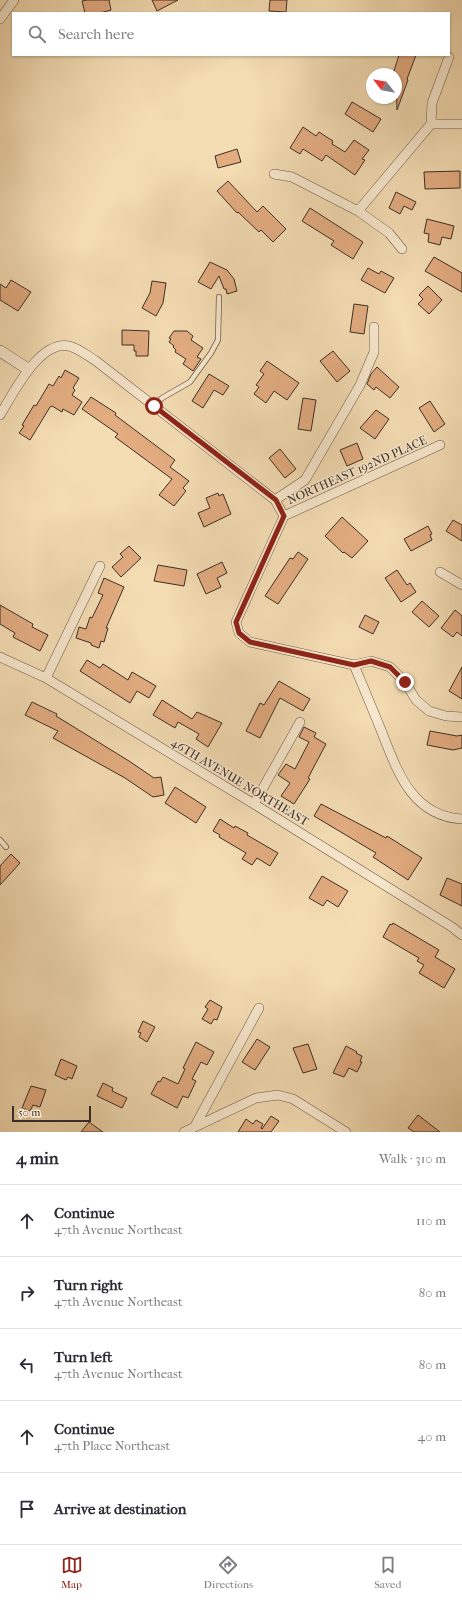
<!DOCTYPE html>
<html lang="en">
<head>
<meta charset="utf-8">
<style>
	body { margin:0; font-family:"IM FELL French Canon",serif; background:#f7f7f7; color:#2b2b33 }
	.compass { position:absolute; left:366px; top:68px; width:36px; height:36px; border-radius:50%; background:#fff; box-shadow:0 1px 3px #0004; rotate:301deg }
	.scale { position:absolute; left:12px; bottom:10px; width:79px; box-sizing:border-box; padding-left:4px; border:2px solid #3d2f28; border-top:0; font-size:11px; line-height:14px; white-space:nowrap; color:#3d2f28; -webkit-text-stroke:3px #f8e8ce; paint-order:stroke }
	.stop { position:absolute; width:12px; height:12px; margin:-9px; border:3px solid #8f2418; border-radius:50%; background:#fff }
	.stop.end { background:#8f2418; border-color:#fff; box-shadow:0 1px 4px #0008 }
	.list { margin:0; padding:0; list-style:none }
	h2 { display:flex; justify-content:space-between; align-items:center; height:52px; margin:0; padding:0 16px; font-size:17px }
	h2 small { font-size:13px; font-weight:400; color:#7c7c81 }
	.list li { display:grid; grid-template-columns:26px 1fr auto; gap:12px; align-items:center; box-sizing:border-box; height:72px; padding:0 16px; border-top:1px solid #e1e1e2 }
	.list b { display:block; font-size:15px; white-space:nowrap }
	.list p { margin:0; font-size:13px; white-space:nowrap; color:#7c7c81 }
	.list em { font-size:13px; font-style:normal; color:#7c7c81 }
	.icon { flex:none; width:22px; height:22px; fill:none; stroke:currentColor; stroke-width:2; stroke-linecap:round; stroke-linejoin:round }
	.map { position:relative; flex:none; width:462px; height:1132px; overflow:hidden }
	.search { position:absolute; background:#fff; box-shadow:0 1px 3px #0004; left:12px; right:12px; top:12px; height:44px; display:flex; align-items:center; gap:10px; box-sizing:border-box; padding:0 14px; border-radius:0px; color:#7c7c81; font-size:15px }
	.sheet { height:412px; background:#fff }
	nav { display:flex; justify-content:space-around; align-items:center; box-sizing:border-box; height:56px; border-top:1px solid #e1e1e2; background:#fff; font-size:11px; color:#7c7c81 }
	nav a { display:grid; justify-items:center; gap:2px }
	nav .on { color:#8f2418 }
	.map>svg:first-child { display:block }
</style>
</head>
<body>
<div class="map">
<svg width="462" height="1132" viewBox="0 0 462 1132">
	<rect width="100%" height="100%" fill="#f4dcb3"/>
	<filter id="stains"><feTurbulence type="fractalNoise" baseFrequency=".005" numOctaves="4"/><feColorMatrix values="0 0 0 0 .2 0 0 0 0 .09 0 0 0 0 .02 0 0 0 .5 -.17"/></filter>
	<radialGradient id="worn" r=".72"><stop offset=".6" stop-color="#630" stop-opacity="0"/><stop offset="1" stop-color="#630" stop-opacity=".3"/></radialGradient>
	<path fill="#e3ac81" stroke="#3d2f28" d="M87,0H109L111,10L100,13H85L82,1Z
		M152,0H178L157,11Z
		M270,0H287L286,12L269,11Z
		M399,55H416L407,79L408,80L397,110L396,74H393Z
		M352,102L381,119L373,132L345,114Z
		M303,127L316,136L319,132L333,141L332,144L345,152L354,140L369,150L362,159L365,160L355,175L326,155L322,161L303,149L300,154L290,148Z
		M237,149L241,162L218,168L215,156Z
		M460,171V188L425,189L424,172Z
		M228,181L257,212L263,206L286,229L273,242L261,230L259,232L238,212L237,213L217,191Z
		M396,192L416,202L412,210L404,206L400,214L389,208Z
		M310,208L363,242L353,259L331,245L334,241L302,221Z
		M427,219L454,226L451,239L442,237L440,245L428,242L429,234L424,233Z
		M434,257L462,273V292L425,271Z
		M210,262L227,270L234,279L237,291L227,294L226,289H224L219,276L211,289L198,282Z
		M368,268L379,274L381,271L394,278L385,293L361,280Z
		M11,280L31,292L18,311L0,300V284L6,288Z
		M152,281L166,283L163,303L156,316L142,308L150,293Z
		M428,286L442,300L429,314L418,304L423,299L419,295Z
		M354,304L368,306L364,334L350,332Z
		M122,330L149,331L148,356H136V351H134V345H122Z
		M174,331H187L193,336L191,340L203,348L197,357L201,359L193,371L183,364L186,359L175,352L176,350L173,347L174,346L169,342L171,339L169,338Z
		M333,351L350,371L337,382L320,361Z
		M267,361L299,383L287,400L274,391L266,403L254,394L259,387L256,385L264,374L260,371Z
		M377,367L399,387L390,398L376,387L374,390L367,384L371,374Z
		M65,370L79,378L73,388L75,390L72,395L82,402L74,415L63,409L62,412L52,406L50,407L30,440L19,433L24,426L22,425L34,405L36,406L49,384L53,386L59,376L61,378Z
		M209,374L229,386L223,395L214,390L203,408L192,401Z
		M91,397L116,413L115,415L175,460L170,467L189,481L183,488L186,491L174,506L159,495L172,479L115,437L118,434L82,409Z
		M303,398L316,400L311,431L298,429Z
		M430,401L445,424L434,432L419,408Z
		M376,410L389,419L375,439L360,428Z
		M357,443L363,459L347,466L340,450Z
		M280,449L296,469L285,478L269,458Z
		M218,493L219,496L223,494L231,514L204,527L198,513L210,508L206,498Z
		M342,517L368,541L352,558L344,552L343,553L325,536Z
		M453,520L462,525V541L446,531Z
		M428,526L432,534L430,535L432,540L411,551L404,539Z
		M129,546L141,558L121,577L112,567L123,557L120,554Z
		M298,552L308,559L278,604L265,596L290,558L293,559Z
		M222,562L227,573L217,578L221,587L206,594L197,574Z
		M158,565L187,570L184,586L154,581Z
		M397,570L407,585L410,583L416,592L401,602L385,578Z
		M104,578L124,587L106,628H108L104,642L101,641L99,648L91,645V643L76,638L79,627L86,629L90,617L92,618L103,595L98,593Z
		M422,601L439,616L429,627L412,612Z
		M0,605L33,624L32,627L48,635L40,651L13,637L15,633L0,624Z
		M455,610L462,616V636L457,632L453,637L441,628Z
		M365,615L379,622L373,634L359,627Z
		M87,660L100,668L103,664L128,680L132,672L156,686L149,698L137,691L130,703L80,671Z
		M462,667V699L449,691Z
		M279,681L310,699L303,711L280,698L260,738L246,731L260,703L264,705Z
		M162,700L192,719L197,712L222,723L208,747L196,739L199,734L178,722L175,728L153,715Z
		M32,702L57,714L56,716L129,761L154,778L161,777L164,795L153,797L125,778L53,738L58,731L25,715Z
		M304,727L316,733L314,737L326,744L308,778L310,779L294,804L281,796L290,783L278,775L286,764L295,769L309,742L299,737Z
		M430,731L457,736L462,735V748L453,750L427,745Z
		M175,787L206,807L196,823L165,803Z
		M321,804L386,838L387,836L422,858L408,880L373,857L376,853L314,816Z
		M220,819L234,828L235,826L248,833L247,835L278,853L270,866L257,858L252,865L242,859L246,853L219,837L220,835L213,831Z
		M11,854L20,863L0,885V866Z
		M322,876L348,891L338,907L327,900L323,906L309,898Z
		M447,878L462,884V906L440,895Z
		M393,923L439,950L435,957L455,969L444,988L419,973L424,965L417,961L419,958L383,937L390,924L392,925Z
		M210,1000L222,1007L217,1020L214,1019L211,1024L202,1019L208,1009L205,1007Z
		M143,1021L155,1027L147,1042L139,1037L141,1033L138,1032Z
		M257,1039L270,1047L255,1070L242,1062Z
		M196,1042L214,1052L207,1065L201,1062L192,1079L196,1081L188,1098L183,1096L177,1108L151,1094L158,1081L160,1082L163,1077L178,1084L185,1069L183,1068Z
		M308,1044L317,1069L303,1073L293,1048Z
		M346,1046L357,1052L356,1053L362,1056L360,1062H362L357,1072L349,1068L344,1077L333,1073Z
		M61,1059L77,1066L72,1079L68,1077L66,1080L55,1075Z
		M103,1083L113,1088L112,1091L127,1098L122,1108L97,1096Z
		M31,1086L46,1090L40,1107L33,1105L30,1111L22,1108Z
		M418,1115L440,1132H414L408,1128Z
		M271,1116L279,1121L271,1132H238L246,1119L253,1124L256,1120L263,1124L261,1128L262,1129Z
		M89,1122L103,1132H81Z"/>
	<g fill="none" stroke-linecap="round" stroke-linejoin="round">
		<g stroke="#6b5a4b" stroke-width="6">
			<path id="service" d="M154,406L162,398L190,382L211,353L218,340L219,297
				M0,840L6,847"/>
		</g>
		<g stroke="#6b5a4b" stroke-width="10">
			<path id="minor" d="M0,19L14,0
				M431,124H462
				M274,174L292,177L358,211L389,233L402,249
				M358,211L431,124L432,103L449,57
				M0,415C13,394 39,340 69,346C78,348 88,356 96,361L275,500L284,516
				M275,500L305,480L360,385L374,352V327
				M284,516L236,622L239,633L250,642L354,665C363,686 372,708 381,730C397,770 411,816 462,819
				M284,516L440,445
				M440,572L462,585
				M0,657L46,678L254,804L452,927L462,935
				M354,665L371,661L390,667L405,682L416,700L429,711L446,716L462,717
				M46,678L100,566
				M254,804L300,722
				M195,1126L259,1008
				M184,1132L256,1098L278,1095L293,1099L346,1132"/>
		</g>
		<g stroke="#6b5a4b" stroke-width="12">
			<path id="tertiary" d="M0,351L28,369"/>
		</g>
		<use href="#service" stroke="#f8e8ce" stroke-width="4.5"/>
		<use href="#minor" stroke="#f8e8ce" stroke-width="9"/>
		<use href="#tertiary" stroke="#f8e8ce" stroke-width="11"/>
	</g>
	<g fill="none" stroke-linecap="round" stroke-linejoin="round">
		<path stroke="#8f2418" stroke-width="5" d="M154,406L276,500L284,516L236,622L239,633L250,642L354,665L371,661L390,667L405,682"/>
	</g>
	<g text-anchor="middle" stroke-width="3" stroke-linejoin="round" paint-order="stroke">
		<g font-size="12" fill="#3d2f28" stroke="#f8e8ce">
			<text transform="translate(357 470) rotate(-24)" y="4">NORTHEAST 192ND PLACE</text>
			<text transform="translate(240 782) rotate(31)" y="4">46TH AVENUE NORTHEAST</text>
		</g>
	</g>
	<rect width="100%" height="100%" filter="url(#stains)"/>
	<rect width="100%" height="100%" fill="url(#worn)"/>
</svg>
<svg class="compass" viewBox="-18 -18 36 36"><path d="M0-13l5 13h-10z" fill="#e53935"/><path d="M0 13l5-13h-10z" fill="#7c7c81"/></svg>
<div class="scale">50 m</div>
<div class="stop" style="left:154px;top:406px"></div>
<div class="stop end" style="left:405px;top:682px"></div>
<div class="search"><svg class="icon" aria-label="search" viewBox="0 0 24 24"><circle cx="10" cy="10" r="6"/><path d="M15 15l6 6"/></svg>Search here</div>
</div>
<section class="sheet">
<h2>4 min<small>Walk · 310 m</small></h2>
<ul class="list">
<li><svg class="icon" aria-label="ahead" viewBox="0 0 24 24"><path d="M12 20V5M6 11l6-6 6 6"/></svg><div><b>Continue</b><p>47th Avenue Northeast</p></div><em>110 m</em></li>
<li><svg class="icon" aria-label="right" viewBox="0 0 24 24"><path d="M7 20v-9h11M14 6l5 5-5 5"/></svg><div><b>Turn right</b><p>47th Avenue Northeast</p></div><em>80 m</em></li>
<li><svg class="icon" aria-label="left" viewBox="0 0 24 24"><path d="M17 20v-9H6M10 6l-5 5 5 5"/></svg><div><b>Turn left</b><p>47th Avenue Northeast</p></div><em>80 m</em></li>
<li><svg class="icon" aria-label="ahead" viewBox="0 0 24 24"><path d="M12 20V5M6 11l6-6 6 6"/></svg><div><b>Continue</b><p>47th Place Northeast</p></div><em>40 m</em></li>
<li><svg class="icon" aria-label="arrive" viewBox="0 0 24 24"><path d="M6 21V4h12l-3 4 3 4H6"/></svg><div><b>Arrive at destination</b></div></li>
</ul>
</section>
<nav>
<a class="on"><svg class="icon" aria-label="map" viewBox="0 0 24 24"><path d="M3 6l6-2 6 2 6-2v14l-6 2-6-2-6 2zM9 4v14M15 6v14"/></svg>Map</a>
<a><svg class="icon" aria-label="directions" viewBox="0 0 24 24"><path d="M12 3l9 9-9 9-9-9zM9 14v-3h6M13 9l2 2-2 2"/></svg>Directions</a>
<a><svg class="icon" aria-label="saved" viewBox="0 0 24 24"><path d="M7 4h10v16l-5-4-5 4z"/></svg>Saved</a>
</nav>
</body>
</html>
